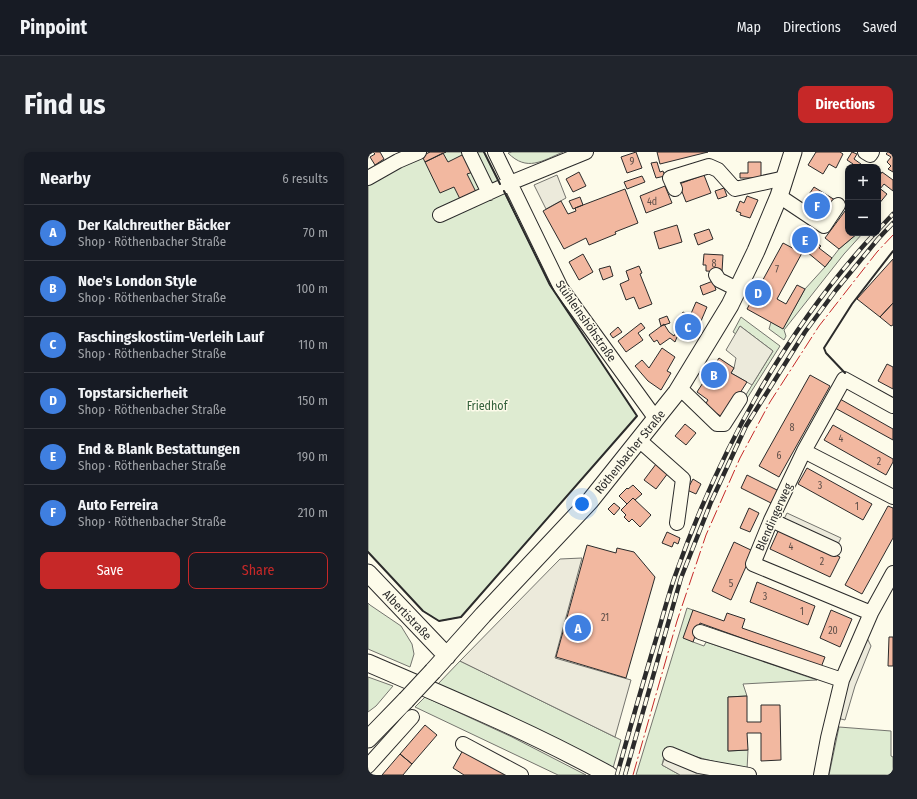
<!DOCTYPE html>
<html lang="en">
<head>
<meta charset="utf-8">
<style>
	body { margin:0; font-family:"Fira Sans Condensed",sans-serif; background:#20242c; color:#f1f3f6 }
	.controls { position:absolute; right:12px; top:12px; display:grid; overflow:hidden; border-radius:8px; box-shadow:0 2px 6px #0003 }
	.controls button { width:36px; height:36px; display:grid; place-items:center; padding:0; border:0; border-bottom:1px solid #363941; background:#171b24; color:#f1f3f6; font:20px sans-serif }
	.you { position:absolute; left:214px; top:352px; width:14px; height:14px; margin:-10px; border:3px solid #fff; border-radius:50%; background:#1a73e8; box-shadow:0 0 0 6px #1a73e833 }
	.badge { display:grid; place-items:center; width:26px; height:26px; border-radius:50%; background:#c62828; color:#fff; font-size:13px; font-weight:700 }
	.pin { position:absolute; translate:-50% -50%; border:2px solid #fff; box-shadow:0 1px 4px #0006 }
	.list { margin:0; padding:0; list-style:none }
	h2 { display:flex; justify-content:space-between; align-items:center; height:52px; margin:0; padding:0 16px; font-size:17px }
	h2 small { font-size:13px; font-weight:400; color:#9ea1a6 }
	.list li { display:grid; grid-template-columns:26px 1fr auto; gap:12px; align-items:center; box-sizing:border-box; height:56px; padding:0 16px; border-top:1px solid #363941 }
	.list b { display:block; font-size:15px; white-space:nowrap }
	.list p { margin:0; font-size:13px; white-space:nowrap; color:#9ea1a6 }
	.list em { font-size:13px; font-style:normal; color:#9ea1a6 }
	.actions { display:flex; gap:8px; padding:12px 16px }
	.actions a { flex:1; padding:9px 0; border:1px solid #c62828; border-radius:8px; text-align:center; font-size:14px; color:#c62828 }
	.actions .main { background:#c62828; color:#fff }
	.map { position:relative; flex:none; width:525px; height:623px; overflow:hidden; border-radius:8px }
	header { display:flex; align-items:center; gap:24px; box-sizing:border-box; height:56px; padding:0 20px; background:#171b24; border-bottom:1px solid #363941 }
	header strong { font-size:19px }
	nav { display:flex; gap:22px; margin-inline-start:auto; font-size:14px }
	.intro { display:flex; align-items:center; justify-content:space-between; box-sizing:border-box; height:96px; padding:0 24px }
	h1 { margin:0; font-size:28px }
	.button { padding:10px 18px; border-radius:8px; background:#c62828; color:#fff; font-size:14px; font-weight:700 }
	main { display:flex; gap:24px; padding:0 24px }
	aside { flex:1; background:#171b24; border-radius:8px; box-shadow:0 2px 6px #0003 }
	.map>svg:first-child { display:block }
</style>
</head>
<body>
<header>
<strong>Pinpoint</strong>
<nav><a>Map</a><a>Directions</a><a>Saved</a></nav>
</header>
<div class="intro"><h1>Find us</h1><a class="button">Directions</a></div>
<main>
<aside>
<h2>Nearby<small>6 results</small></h2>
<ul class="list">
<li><span class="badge" style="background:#3f7fe0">A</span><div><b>Der Kalchreuther Bäcker</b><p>Shop · Röthenbacher Straße</p></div><em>70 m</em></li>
<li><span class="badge" style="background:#3f7fe0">B</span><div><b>Noe's London Style</b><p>Shop · Röthenbacher Straße</p></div><em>100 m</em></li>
<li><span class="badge" style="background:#3f7fe0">C</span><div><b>Faschingskostüm-Verleih Lauf</b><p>Shop · Röthenbacher Straße</p></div><em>110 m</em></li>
<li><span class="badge" style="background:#3f7fe0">D</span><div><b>Topstarsicherheit</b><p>Shop · Röthenbacher Straße</p></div><em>150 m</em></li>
<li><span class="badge" style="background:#3f7fe0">E</span><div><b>End &amp; Blank Bestattungen</b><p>Shop · Röthenbacher Straße</p></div><em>190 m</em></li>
<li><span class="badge" style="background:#3f7fe0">F</span><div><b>Auto Ferreira</b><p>Shop · Röthenbacher Straße</p></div><em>210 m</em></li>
</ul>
<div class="actions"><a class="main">Save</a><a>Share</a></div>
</aside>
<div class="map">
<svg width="525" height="623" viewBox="0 0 525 623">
	<rect width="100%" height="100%" fill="#fdfbea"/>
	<path fill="#deebd1" stroke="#74746e" d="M62,0H116L182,133L269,264L93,465L71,469L55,459L0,400V32L32,14Z
		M144,0H195C174,9 159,20 140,1Z
		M490,81H495L476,102L416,178L418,184L416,188L401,177L403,170L415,176L437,137L457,115L471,97Z
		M373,165L412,194L378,248L376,246L405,199L372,174L368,182L365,180Z
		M0,451L2,453L33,474L44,492L46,502L42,515L0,497Z
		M319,456L325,458V490L336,494L338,490L449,528L375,532L379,544L360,545V599L380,598L379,618L298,597L294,613L312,623H268Z
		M92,509L253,588L245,616L69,533Z
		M0,525L25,534L8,554L0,560Z
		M57,545L144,585L218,623H190L47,555Z
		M471,575L523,579V604L525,605V623H461Z"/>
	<path fill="#eceadb" stroke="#74746e" d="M189,23L198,46L178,57L166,33Z
		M372,174L405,199L384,233L363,221L366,216L368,206L358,198Z
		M419,361L473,386L469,394L415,369Z
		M214,406L187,506L263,528L247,585L92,509L192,407Z
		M499,486L503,494L487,534L477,568L469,566L477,533Z
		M297,605L350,623H312L294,613Z"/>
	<path fill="#f2b8a0" stroke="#2b2b2b" d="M5,0H12L16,7L7,13L2,5L7,2Z
		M62,0H78L57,10L54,4Z
		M268,0L274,16L259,21L253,5Z
		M289,0H340L292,12Z
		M448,0H472L475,2L468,16L461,12L455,22L440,13Z
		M484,0L489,2L486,7L493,12L491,15H483L485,12L479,8Z
		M520,0H525V20L520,17L523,14L519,10L523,5L518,2Z
		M75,1L80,10L96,2L105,20L99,22L108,40L92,47L86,35L72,41L57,10Z
		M289,10L292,20L295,19L297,24L288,26L283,11Z
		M380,10H393V26H372V21H380Z
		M211,20L218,34L205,40L198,27Z
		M514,20L525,28V39L516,32L512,37L510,35L511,30L510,26Z
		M336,23L343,41L318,50L311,32Z
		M274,24L277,30L259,37L256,30Z
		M297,34L304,51L278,61L272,44Z
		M446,35L467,48L454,68L433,54Z
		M510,35L519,42L510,53Z
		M356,36L359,44L350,47L347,39Z
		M257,37L270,71L247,80L248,82L221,93L218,86L196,97L175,59L193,49L200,62L208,59L207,56L215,53Z
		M379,44L390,48L382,66L372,63L373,61L368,59L372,49L376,51Z
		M212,45L215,53L205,57L201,49Z
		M480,55V81H490L471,97L457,86Z
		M309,73L314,90L291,97L286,80Z
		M435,76L449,87L437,101L424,90Z
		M341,77L345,87L330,93L326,82Z
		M447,90L453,94L451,96L464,106L457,115L439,100Z
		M415,91L434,101L409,147L418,152L429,133L437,137L415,177L379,157Z
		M215,102L225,120L211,128L201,110Z
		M336,102L355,103L354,120L338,119V113H335Z
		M525,107V151L512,165L489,147Z
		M242,114L245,124L235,128L231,117Z
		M271,114L274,121L272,122L284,152L271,157L266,145L258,148L252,132L261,128L258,119Z
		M345,129L348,138L335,143L332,134Z
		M328,150L339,155L333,169L322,164Z
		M525,151V173L523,174L512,165Z
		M315,160L327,166L321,179L309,173Z
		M299,164L302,171L293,174L291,167Z
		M273,171L277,176L270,181L275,188L258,200L250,189Z
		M296,172L301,180L306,184L309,179L317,183L314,187L309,185L307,190L302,186L292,193L289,188L286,190L281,183Z
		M250,175L254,180L245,186L242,182Z
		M294,196L307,205L299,219L303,221L293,238L280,229L267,214L274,208L281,216Z
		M351,206L366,216L363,221L379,230L356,266L336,254L340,248L329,240Z
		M519,212L525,215V237L510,229Z
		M442,223L462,234L411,325L391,314Z
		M472,247L525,277V288L467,256Z
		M317,272L328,281L318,293L307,284Z
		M465,273L525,307V310L518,323L456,288Z
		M288,312L300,321L288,337L276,328Z
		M439,316L504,352L495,368L430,332Z
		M379,323L411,339L405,352L373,336Z
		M325,327L333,332L328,342L319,338Z
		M265,333L274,342L267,348L265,346L259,352L251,344L259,336L260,337Z
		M265,346L283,363L272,375L264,367L261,370L256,365L258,363L253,358Z
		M246,351L252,356L246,363L240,357Z
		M520,354L525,356V386L494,442L477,433Z
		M381,356L391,361L382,380L372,376Z
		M411,377L472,405L462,425L402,397Z
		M299,380L312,386L310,392L306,390L304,395L294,391Z
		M366,390L385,399L363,448L344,439Z
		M219,393L248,401L249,396L266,400L287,425L258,526L188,505Z
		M389,430L447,454L440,473L382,450Z
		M325,458L356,469L359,461L377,467L374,476L457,505L452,518L446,512L332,471L325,490L315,486Z
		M463,458L484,467L472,495L452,486Z
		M521,485H525V514H520Z
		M379,544V570H393V553H412L413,608L393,609V581H379L380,598L360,599V545Z
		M57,573L69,583L44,612L32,602Z
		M95,598L140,623H96L85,616Z
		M32,602L44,612L35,623H14Z"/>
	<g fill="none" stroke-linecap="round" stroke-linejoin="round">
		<g stroke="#2b2b2b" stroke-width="16">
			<path id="minor" d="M101,0L121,41
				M127,0L193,136L288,267
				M497,0L502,3L504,0
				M0,26L30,9L51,0
				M307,37L302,26L341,14L350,18L367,37L417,26
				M411,44L456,74L470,53
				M72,63L142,31L218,0
				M348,123L351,128L369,137
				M311,237L318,242L349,272H356L372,247
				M271,288L315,327L309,371
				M436,299L525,345
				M403,368L466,397
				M503,461L385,412L403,368L436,299L476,227L525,254
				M332,480L474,528
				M95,592L153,623
				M302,602L331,614L381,623
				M0,614L44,565
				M453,623L460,586L474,528L503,461L525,421"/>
		</g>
		<g stroke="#2b2b2b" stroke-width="19">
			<path id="major" d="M0,421L79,504
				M0,511C81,546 163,580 241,623
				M65,519L115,463L222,349L309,240L362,153L388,99L411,44L425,0
				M0,587L38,548"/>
		</g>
		<use href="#minor" stroke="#fdfbea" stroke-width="14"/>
		<use href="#major" stroke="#fdfbea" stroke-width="17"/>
		<g stroke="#2b2b2b" stroke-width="4.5">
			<path id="rail" d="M510,78L525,62
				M249,623C261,580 273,537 286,494C293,471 299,447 307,424C351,299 417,178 507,81
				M257,623L313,426L343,350L378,274L437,180L468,138L510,87L525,71"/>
		</g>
		<use href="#rail" stroke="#fdfbea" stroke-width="3" stroke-dasharray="9" stroke-linecap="butt"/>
		<g stroke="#2b2b2b" stroke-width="19" stroke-linecap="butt">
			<path id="major-bridge" d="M38,548L65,519"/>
		</g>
		<use href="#major-bridge" stroke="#fdfbea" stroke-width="17"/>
		<path stroke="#2b2b2b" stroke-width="2" d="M116,0L132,32
			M477,221L458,201L456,196L484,152L525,99
			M0,400L55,459L71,469L93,465L269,264L182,133L136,39"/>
		<path stroke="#c62828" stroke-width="1" stroke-dasharray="14 3 2 3" stroke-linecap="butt" d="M265,623L309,469L338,383L372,306L402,250L451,174L509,100L525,83"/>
	</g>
	<g text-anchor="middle" stroke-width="3" stroke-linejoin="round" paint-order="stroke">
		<g font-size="10" fill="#5d4e48">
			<text x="264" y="13">9</text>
			<text x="284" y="53">4d</text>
			<text x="346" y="115">8</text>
			<text x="409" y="121">7</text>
			<text x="424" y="279">8</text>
			<text x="473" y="290">4</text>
			<text x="411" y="307">6</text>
			<text x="511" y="313">2</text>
			<text x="452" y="337">3</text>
			<text x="489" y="358">1</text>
			<text x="423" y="398">4</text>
			<text x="454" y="413">2</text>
			<text x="363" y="435">5</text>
			<text x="397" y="448">3</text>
			<text x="434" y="463">1</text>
			<text x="237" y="469">21</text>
			<text x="465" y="482">20</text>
		</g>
		<g font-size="12" fill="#2b2b2b" stroke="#fdfbea">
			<text transform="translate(218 169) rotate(55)" y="4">Stühleinshöhstraße</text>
			<text transform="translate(262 300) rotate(-51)" y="4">Röthenbacher Straße</text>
			<text transform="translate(406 365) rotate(-66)" y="4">Blendingerweg</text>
			<text transform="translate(39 463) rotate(46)" y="4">Albertistraße</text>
		</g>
		<g font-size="12" fill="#34623c" stroke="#fdfbea">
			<text x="119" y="258">Friedhof</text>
		</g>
	</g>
</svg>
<div class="controls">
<button>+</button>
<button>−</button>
</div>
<div class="you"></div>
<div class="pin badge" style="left:210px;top:476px;background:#3f7fe0">A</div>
<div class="pin badge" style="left:346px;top:223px;background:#3f7fe0">B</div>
<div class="pin badge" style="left:320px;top:175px;background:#3f7fe0">C</div>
<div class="pin badge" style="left:390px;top:141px;background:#3f7fe0">D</div>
<div class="pin badge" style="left:437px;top:88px;background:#3f7fe0">E</div>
<div class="pin badge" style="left:449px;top:54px;background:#3f7fe0">F</div>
</div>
</main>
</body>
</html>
